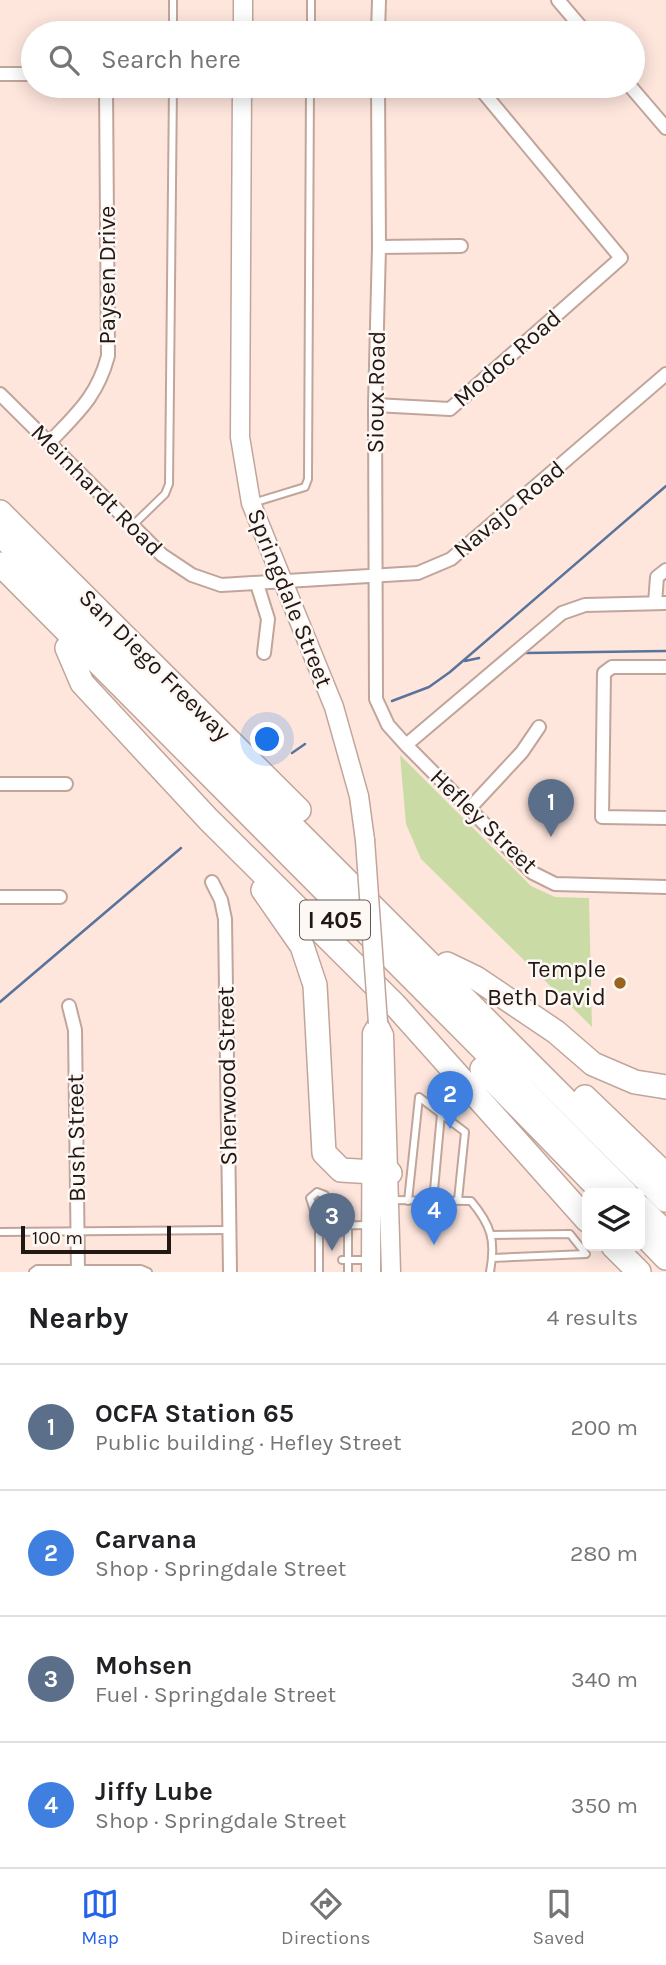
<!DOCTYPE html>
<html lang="en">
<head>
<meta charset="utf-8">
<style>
	body { margin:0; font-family:Karla,sans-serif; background:#f2f2f2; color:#202124 }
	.controls { position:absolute; right:21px; bottom:21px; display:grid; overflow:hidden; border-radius:10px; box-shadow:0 4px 18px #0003 }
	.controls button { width:63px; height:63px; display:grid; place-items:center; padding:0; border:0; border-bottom:2px solid #e0e0e0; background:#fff; color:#202124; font:35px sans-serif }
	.scale { position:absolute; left:21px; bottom:18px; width:150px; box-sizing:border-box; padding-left:7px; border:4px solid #211713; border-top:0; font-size:19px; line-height:24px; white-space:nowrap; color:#211713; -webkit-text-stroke:5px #fef8f5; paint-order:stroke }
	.you { position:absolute; left:268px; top:740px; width:24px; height:24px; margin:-18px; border:5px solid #fff; border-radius:50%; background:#1a73e8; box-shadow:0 0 0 10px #1a73e833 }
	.badge { display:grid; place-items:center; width:46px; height:46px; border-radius:50%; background:#2563eb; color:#fff; font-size:23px; font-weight:700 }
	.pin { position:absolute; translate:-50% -58px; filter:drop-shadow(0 2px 4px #0008) }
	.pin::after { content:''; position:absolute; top:37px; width:24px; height:21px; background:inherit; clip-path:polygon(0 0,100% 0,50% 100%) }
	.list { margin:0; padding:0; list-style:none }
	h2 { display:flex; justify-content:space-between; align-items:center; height:91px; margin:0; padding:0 28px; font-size:30px }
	h2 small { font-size:23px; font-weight:400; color:#757577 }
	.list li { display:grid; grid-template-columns:46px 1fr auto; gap:21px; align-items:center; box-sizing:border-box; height:126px; padding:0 28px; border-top:2px solid #e0e0e0 }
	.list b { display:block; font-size:26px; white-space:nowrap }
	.list p { margin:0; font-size:23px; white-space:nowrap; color:#757577 }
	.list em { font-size:23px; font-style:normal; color:#757577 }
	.icon { flex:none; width:38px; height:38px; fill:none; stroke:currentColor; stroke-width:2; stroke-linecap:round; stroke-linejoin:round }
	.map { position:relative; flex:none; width:666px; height:1272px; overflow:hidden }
	.search { position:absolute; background:#fff; box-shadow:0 4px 18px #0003; left:21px; right:21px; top:21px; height:77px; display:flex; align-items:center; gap:18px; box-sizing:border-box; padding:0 24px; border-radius:38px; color:#757577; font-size:26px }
	.sheet { height:595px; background:#fff }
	nav { display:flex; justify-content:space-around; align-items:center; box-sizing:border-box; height:98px; border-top:2px solid #e0e0e0; background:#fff; font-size:19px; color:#757577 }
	nav a { display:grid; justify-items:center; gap:4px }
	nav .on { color:#2563eb }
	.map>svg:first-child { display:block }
</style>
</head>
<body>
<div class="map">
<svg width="666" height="1272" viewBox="0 0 666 1272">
	<rect width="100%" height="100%" fill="#fee6dd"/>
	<path fill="#cbdba6" d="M400,755L531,886L555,897L589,898L592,1027L421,859L406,824Z"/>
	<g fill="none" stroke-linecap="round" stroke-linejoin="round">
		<path stroke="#5a739d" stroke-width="2.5" d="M526,653L666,651
			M465,661L479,658
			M392,701L429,687L450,672L666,486
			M292,753L305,744
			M0,1002L181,848"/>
		<g stroke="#c1a59a" stroke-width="10">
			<path id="service" d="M173,33V0
				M311,33V0
				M253,503L305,487L308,479L310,86
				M132,526L165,494L169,484L173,86
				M390,1200L471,1201C491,1225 496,1240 490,1272
				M408,1201L419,1097L465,1132L458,1200
				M433,1201L441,1114
				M340,1203L348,1212V1272
				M319,1226L368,1225
				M0,1232L229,1230
				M491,1235L570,1234L586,1254L492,1258
				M342,1260H368
				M33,1272L37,1269H141L148,1272
				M319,1272V1226L310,1198L317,1192L325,1195"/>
		</g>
		<g stroke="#c1a59a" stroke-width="16">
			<path id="minor" d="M558,0L586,33
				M378,33L379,0
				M0,74H33
				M378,86L379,247L375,405L376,699L388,725L406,745L533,873L555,884L666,887
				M630,86L666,128
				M379,247L461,246
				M0,394L162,555L192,575L221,585L418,573L451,559L666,374
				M375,405L450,409L621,258L478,86
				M49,443C77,413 97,397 108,356L106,86
				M257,584L268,619L264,653
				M655,603L657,577L666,570
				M666,667H612L604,673L602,817L666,818
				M406,745L562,613L585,605L666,603
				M0,784H66
				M469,809L522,752L539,727
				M212,882L221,900L225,919L230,1272
				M0,897H60
				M69,1006L75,1030L78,1272"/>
		</g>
		<g stroke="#c1a59a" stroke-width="21">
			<path id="secondary" d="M243,33V0
				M242,86L240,437L251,503L334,707L359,796L365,840
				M378,1023L384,1035L391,1272
				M371,1272L372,1033L378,1023"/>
		</g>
		<g stroke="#c1a59a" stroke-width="26">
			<path id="motorway" d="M0,512L299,810
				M0,534L666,1200
				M0,564L626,1193
				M67,648L82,683L208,819L395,1005L587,1220
				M263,890L302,946L315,985L324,1153L341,1170L390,1173
				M447,964L476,978L556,1032L593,1064L635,1082L666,1087
				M482,1069L603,1193
				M585,1097L666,1175
				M640,1207L666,1233
				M640,1231L666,1258
				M613,1246L639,1272"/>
		</g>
		<use href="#service" stroke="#fff" stroke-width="6"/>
		<use href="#minor" stroke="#fff" stroke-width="12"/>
		<use href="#secondary" stroke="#fff" stroke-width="18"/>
		<use href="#motorway" stroke="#fff" stroke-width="23"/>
		<g stroke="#c1a59a" stroke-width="21" stroke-linecap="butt">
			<path id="secondary-bridge" d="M365,840L378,1023"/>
		</g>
		<use href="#secondary-bridge" stroke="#fff" stroke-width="18"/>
	</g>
	<circle fill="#99651c" stroke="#fef8f5" stroke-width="2.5" cx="620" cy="983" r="7"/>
	<g text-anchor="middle" stroke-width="5" stroke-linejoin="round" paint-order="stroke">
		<rect fill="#fef8f5" stroke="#635a57" stroke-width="2" x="300" y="900.5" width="70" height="39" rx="5"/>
		<g font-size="23" font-weight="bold" fill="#211713">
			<text x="335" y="928">I 405</text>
		</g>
		<g font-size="24" fill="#211713" stroke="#fef8f5">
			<text transform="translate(107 275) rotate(-90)" y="8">Paysen Drive</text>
			<text transform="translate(507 358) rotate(-41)" y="8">Modoc Road</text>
			<text transform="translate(376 392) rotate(-89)" y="8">Sioux Road</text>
			<text transform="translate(97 490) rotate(45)" y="8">Meinhardt Road</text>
			<text transform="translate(509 509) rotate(-40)" y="8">Navajo Road</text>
			<text transform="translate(290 598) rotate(68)" y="8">Springdale Street</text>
			<text transform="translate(155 665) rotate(45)" y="8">San Diego Freeway</text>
			<text transform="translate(484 821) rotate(44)" y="8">Hefley Street</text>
			<text transform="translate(227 1076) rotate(-91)" y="8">Sherwood Street</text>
			<text transform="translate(76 1138) rotate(-91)" y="8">Bush Street</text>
		</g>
		<g font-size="24" fill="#211713" stroke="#fef8f5" text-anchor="end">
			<text x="606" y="977">Temple<tspan x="606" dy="28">Beth David</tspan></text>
		</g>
	</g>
</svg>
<div class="controls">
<button><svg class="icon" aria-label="layers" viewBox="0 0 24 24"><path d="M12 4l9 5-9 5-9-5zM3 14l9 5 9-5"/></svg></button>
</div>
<div class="scale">100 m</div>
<div class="you"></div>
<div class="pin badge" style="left:551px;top:837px;background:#5c6f8a">1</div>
<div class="pin badge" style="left:450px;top:1129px;background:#3f7fe0">2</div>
<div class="pin badge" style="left:332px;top:1251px;background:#5c6f8a">3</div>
<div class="pin badge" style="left:434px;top:1245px;background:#3f7fe0">4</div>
<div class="search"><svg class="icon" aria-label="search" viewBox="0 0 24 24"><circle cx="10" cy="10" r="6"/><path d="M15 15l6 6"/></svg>Search here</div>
</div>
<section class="sheet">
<h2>Nearby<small>4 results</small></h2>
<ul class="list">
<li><span class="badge" style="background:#5c6f8a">1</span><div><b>OCFA Station 65</b><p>Public building · Hefley Street</p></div><em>200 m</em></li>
<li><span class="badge" style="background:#3f7fe0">2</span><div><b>Carvana</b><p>Shop · Springdale Street</p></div><em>280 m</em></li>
<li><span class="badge" style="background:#5c6f8a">3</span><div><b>Mohsen</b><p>Fuel · Springdale Street</p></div><em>340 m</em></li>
<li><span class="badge" style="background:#3f7fe0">4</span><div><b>Jiffy Lube</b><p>Shop · Springdale Street</p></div><em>350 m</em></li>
</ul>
</section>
<nav>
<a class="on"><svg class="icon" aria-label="map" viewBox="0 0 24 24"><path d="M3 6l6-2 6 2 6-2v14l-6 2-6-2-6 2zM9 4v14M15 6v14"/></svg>Map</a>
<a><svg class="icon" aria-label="directions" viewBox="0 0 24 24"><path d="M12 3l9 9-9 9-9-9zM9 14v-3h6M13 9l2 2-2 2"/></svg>Directions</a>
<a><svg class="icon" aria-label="saved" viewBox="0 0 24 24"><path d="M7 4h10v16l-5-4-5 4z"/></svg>Saved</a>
</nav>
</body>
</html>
